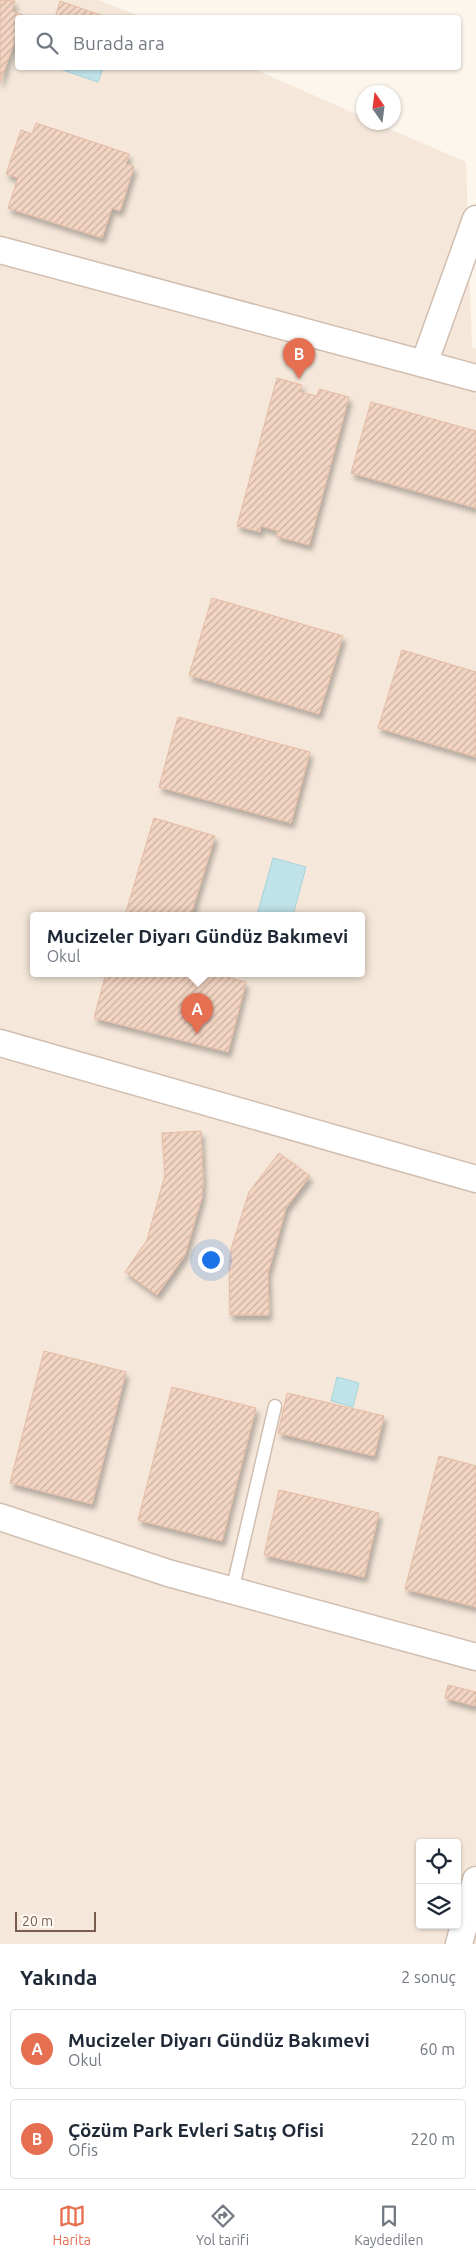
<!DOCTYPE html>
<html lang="tr">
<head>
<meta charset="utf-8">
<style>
	body { margin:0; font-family:Ubuntu,sans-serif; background:#f6f6f7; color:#1f2937 }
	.controls { position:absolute; right:15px; bottom:15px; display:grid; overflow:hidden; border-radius:5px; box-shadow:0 1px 4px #0004 }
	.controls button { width:45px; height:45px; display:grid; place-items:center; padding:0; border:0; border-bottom:1px solid #e0e1e3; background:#fff; color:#1f2937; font:25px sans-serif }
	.compass { position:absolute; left:356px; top:85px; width:45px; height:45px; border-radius:50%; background:#fff; box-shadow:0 1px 4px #0004; rotate:346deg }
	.scale { position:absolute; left:15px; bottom:12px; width:81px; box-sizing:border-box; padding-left:5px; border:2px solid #7a5c4d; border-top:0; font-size:14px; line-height:18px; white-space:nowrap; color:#7a5c4d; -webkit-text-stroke:4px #fffaf3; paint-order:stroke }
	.you { position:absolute; left:210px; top:1259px; width:18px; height:18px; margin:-12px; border:4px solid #fff; border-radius:50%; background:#1a73e8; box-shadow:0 0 0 8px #1a73e833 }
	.badge { display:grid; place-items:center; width:32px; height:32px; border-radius:50%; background:#e76f51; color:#fff; font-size:16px; font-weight:700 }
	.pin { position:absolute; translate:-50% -41px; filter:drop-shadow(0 1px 2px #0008) }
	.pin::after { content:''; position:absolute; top:26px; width:18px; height:15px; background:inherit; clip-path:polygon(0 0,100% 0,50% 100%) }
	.popup { position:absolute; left:30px; top:912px; width:335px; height:65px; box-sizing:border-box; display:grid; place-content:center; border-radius:5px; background:#fff; filter:drop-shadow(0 1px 4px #0005); font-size:16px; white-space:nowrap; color:#747a83 }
	.popup b { font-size:19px; color:#1f2937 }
	.popup::after { content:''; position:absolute; left:50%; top:100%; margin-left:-10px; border:10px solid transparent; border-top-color:#fff }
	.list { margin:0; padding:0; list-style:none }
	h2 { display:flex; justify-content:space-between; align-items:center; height:65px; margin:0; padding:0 20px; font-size:21px }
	h2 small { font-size:16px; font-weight:400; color:#747a83 }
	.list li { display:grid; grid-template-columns:32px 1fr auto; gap:15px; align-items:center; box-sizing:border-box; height:80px; margin:0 10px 10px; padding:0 10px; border:1px solid #e0e1e3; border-radius:5px }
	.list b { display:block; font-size:19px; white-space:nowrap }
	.list p { margin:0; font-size:16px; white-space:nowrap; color:#747a83 }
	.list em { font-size:16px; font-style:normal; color:#747a83 }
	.icon { flex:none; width:28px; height:28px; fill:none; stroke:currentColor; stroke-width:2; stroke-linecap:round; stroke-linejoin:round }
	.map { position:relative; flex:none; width:476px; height:1944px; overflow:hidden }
	.search { position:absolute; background:#fff; box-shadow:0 1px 4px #0004; left:15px; right:15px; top:15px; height:55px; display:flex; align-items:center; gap:12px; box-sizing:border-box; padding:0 18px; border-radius:5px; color:#747a83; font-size:19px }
	.sheet { height:245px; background:#fff }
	nav { display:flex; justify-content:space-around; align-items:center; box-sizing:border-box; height:70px; border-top:1px solid #e0e1e3; background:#fff; font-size:14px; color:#747a83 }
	nav a { display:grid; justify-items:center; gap:2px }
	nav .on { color:#e76f51 }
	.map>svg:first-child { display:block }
</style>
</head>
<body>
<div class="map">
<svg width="476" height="1944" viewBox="0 0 476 1944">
	<defs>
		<pattern id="building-hatch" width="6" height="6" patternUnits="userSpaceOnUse" patternTransform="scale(1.25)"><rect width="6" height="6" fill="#f3d5c3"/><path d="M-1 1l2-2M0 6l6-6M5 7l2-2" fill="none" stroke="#cab0a1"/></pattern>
		<filter id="shadow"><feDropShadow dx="3" dy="5.5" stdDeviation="2.5" flood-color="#0004"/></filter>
	</defs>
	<rect width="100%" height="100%" fill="#fdf6ec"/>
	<path fill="#f5e8da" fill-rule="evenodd" d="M0,0H99L142,17L18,18V68H252L363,117L364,122L376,123L466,162L472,347L476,349V1944H0ZM33,915H361V973H33ZM420,1843H457V1925H420Z"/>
	<path fill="#bfe3e8" stroke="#a5d3da" d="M57,68H103L98,82Z
		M273,858L306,867L293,915H257Z
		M337,1377L359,1383L353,1407L331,1401Z"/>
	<path fill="url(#building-hatch)" stroke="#e6bba3" filter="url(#shadow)" d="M0,0L15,1L12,11L23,15L22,18H18V31L0,83Z
		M60,1L109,18H55Z
		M36,123L129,154L126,164L134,167L120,211L112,208L102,238L8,208L18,178L6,174L21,130L32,134Z
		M277,378L302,385L300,392L317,396L319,389L349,397L309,545L276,536L278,531L261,526L260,532L237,526Z
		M371,402L476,431V508L351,473Z
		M212,598L343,636L319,714L189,675Z
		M402,650L476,672V757L378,728Z
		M178,717L310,752L291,823L159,787Z
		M154,818L215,836L191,915H136L126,912Z
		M106,973H211L246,982L228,1052L94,1018Z
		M201,1131L203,1180L202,1197L185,1255L157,1295L125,1272L147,1240L165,1175L162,1133Z
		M279,1153L310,1176L286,1208L268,1273L269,1315H230L229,1267L231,1249L249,1192Z
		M44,1351L126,1372L92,1504L10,1483Z
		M172,1387L256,1408L222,1541L138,1520Z
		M287,1393L384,1416L374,1456L278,1433Z
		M439,1456L476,1466V1607L405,1589Z
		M279,1490L379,1513L364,1577L264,1555Z
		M448,1685L476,1692L475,1706L445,1698Z"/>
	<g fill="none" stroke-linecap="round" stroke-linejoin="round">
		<g stroke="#d1beb0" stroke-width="15">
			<path id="service" d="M232,1591L275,1406"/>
		</g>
		<g stroke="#d1beb0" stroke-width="29">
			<path id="minor" d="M0,250L476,378
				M424,364L476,219
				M0,1043L476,1179
				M0,1517L168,1573L476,1657
				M459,1944L476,1880"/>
		</g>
		<use href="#service" stroke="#fff" stroke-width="12"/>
		<use href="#minor" stroke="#fff" stroke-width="26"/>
	</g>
</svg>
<div class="controls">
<button><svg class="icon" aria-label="locate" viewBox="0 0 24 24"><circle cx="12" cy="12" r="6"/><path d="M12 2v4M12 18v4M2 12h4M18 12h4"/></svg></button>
<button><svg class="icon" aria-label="layers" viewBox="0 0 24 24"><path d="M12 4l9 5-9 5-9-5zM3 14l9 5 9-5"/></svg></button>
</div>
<svg class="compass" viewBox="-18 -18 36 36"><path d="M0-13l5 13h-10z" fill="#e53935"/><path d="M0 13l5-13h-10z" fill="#747a83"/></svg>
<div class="scale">20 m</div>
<div class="you"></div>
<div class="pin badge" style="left:197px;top:1034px">A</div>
<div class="popup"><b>Mucizeler Diyarı Gündüz Bakımevi</b>Okul</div>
<div class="pin badge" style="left:299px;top:379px">B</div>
<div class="search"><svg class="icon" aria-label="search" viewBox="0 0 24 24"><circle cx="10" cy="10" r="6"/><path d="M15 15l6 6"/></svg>Burada ara</div>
</div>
<section class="sheet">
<h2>Yakında<small>2 sonuç</small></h2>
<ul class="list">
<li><span class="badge">A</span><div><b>Mucizeler Diyarı Gündüz Bakımevi</b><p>Okul</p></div><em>60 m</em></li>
<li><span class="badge">B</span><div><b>Çözüm Park Evleri Satış Ofisi</b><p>Ofis</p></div><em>220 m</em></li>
</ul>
</section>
<nav>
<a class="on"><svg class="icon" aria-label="map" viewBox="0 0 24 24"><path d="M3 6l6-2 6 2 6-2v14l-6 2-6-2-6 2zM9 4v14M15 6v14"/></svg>Harita</a>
<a><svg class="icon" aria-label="directions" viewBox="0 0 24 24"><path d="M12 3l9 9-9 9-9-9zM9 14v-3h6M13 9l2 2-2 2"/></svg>Yol tarifi</a>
<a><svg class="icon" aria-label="saved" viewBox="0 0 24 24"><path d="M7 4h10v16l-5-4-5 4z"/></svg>Kaydedilen</a>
</nav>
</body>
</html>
